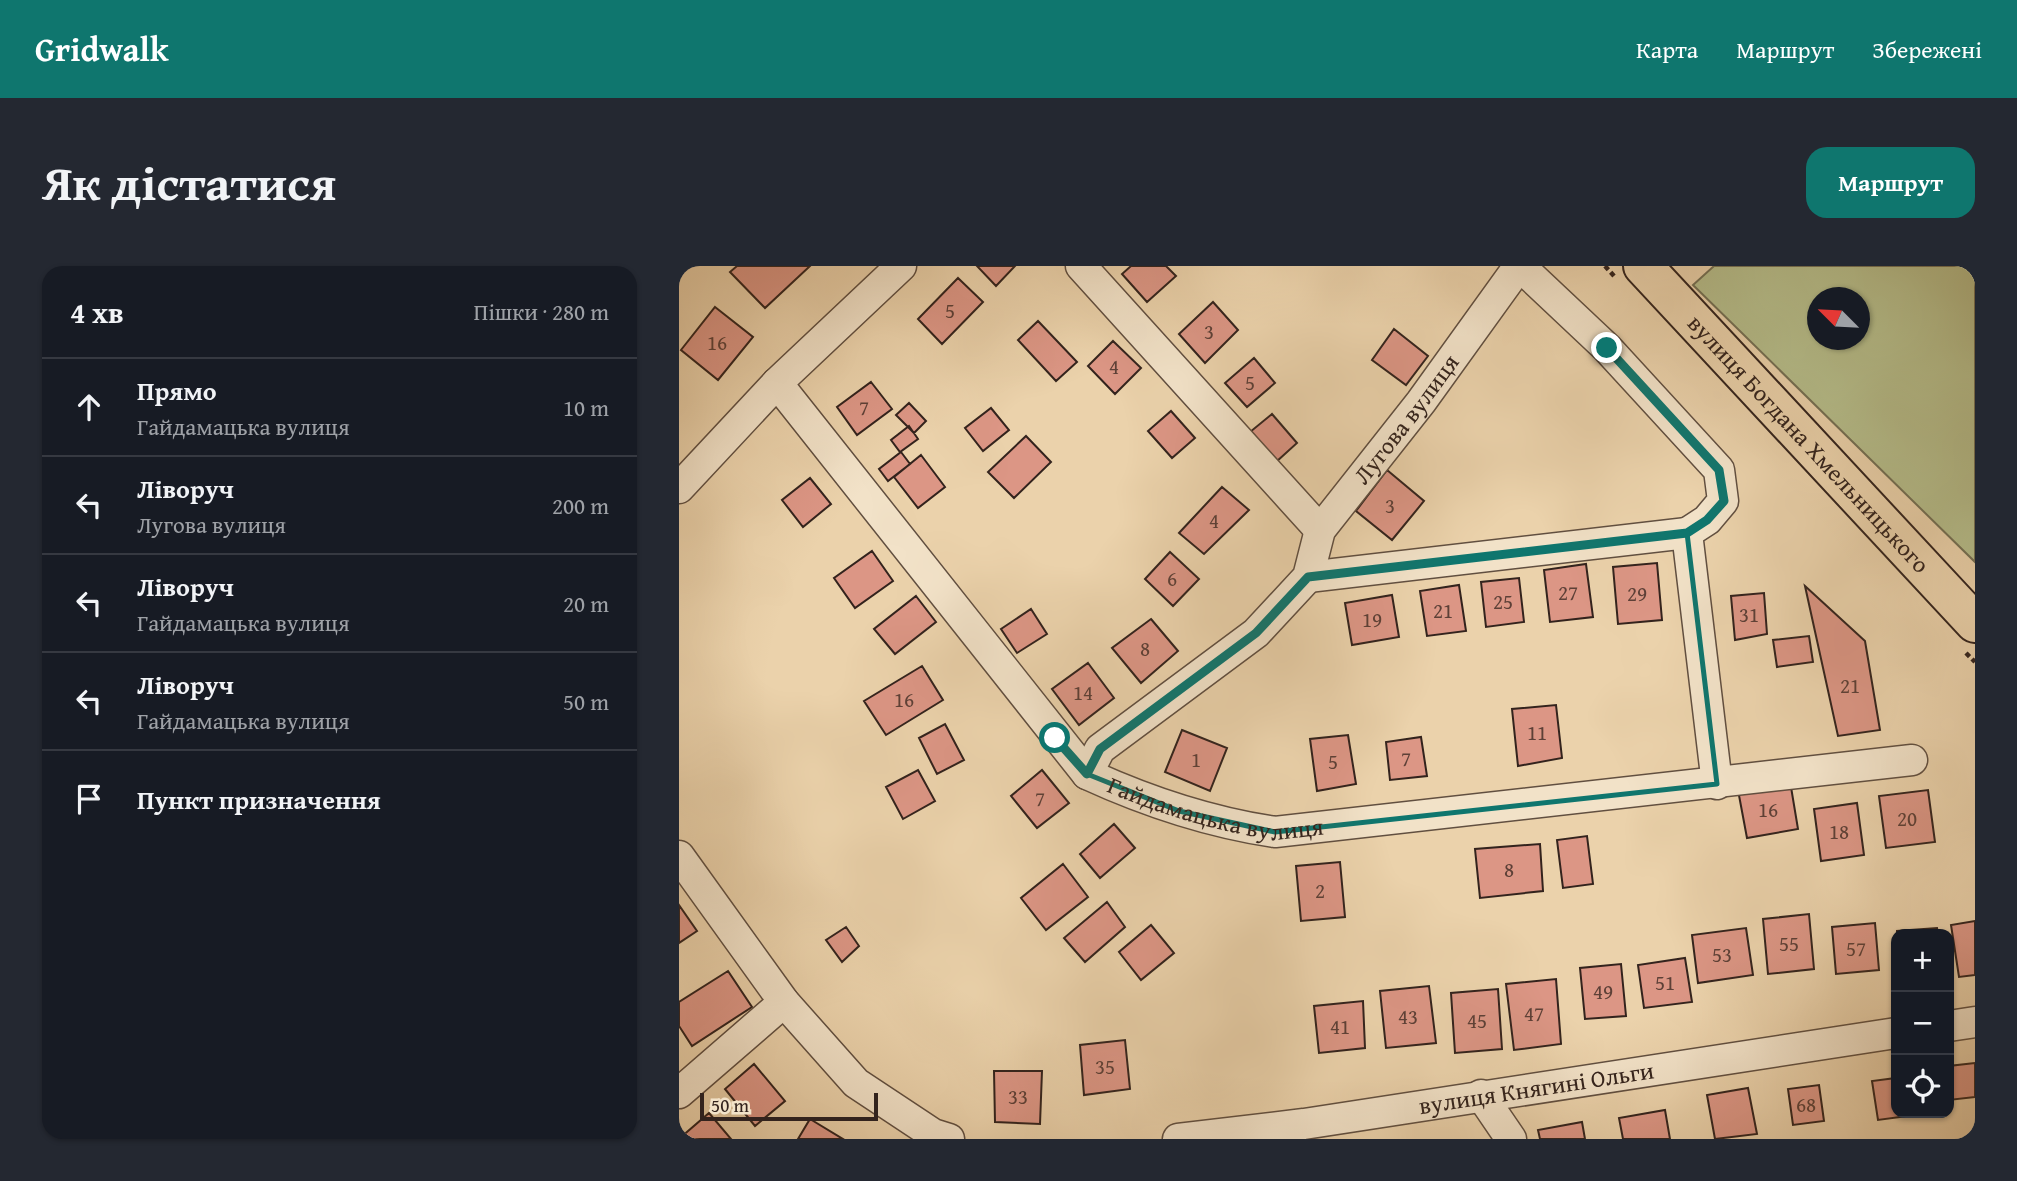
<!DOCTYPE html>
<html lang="uk">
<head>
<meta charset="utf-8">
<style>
	body { margin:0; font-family:"Gentium Book Plus",serif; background:#242831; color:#f1f3f6 }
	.controls { position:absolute; right:21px; bottom:21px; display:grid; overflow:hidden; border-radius:14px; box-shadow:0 2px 5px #0004 }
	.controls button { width:63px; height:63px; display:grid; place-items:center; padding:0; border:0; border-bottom:2px solid #363941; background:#171b24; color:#f1f3f6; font:35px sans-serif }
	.compass { position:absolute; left:1128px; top:21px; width:63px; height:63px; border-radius:50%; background:#171b24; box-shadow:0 2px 5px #0004; rotate:294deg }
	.scale { position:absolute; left:21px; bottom:18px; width:178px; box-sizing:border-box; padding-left:7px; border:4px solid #33231d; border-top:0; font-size:19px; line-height:24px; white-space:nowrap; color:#33231d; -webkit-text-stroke:5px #f2e2c8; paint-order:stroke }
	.stop { position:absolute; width:21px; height:21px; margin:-16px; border:5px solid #0f766e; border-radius:50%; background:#fff }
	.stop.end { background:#0f766e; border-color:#fff; box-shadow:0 2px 7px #0008 }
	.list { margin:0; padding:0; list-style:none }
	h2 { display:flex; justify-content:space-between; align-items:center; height:91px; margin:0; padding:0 28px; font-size:30px }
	h2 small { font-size:23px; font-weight:400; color:#9ea1a6 }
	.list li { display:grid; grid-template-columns:46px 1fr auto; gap:21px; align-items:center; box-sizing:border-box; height:98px; padding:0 28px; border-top:2px solid #363941 }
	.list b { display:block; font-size:26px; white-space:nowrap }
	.list p { margin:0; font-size:23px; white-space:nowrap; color:#9ea1a6 }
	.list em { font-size:23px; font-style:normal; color:#9ea1a6 }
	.icon { flex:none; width:38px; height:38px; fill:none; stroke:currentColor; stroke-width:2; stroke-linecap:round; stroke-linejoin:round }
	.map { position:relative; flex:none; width:1296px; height:873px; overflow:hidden; border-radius:21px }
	header { display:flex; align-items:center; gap:42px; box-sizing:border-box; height:98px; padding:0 35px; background:#0f766e; color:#fff }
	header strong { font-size:33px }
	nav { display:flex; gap:38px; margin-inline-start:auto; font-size:24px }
	.intro { display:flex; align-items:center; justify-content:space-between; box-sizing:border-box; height:168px; padding:0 42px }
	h1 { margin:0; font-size:49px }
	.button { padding:18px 32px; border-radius:21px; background:#0f766e; color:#fff; font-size:24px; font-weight:700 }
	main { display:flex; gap:42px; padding:0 42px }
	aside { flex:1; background:#171b24; border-radius:21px; box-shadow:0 2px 5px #0004 }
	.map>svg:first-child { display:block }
</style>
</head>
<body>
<header>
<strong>Gridwalk</strong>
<nav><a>Карта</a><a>Маршрут</a><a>Збережені</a></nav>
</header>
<div class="intro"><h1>Як дістатися</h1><a class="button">Маршрут</a></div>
<main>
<aside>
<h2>4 хв<small>Пішки · 280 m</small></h2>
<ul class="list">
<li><svg class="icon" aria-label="ahead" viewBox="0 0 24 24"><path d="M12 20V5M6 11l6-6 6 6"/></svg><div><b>Прямо</b><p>Гайдамацька вулиця</p></div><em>10 m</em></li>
<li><svg class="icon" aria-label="left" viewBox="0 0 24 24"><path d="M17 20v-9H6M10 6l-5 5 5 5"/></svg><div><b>Ліворуч</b><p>Лугова вулиця</p></div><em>200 m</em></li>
<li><svg class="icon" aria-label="left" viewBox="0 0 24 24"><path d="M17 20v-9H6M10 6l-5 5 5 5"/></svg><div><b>Ліворуч</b><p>Гайдамацька вулиця</p></div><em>20 m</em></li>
<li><svg class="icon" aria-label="left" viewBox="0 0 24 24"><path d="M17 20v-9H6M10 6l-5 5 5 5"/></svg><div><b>Ліворуч</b><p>Гайдамацька вулиця</p></div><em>50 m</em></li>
<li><svg class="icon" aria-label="arrive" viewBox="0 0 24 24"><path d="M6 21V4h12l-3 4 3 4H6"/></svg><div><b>Пункт призначення</b></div></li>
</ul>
</aside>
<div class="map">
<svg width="1296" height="873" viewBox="0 0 1296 873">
	<rect width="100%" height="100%" fill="#ebd2ab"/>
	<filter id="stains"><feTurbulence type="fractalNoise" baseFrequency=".00286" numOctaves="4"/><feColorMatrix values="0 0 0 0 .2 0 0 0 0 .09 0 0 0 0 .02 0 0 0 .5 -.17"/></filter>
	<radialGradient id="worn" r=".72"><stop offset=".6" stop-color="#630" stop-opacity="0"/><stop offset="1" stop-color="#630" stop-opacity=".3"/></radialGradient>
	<path fill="#b5bd8b" stroke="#747054" stroke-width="2" fill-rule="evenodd" d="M1035,0H1296V296L1014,19ZM1139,32H1181V74H1139Z"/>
	<path fill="#dc9685" stroke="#33231d" stroke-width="2" d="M58,0H131L86,42L51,6Z
		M298,0H336L317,20Z
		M452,0H487L497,10L468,36L443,8Z
		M279,12L304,36L263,78L239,53Z
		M534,36L559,64L526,97L500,68Z
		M36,41L74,71L39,114L2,84Z
		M359,55L398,96L377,115L339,74Z
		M715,63L749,90L727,119L693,94Z
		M434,75L462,102L436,128L409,100Z
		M575,92L596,117L568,141L546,117Z
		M192,116L213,143L178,169L158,141Z
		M230,137L247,155L235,167L217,149Z
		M312,142L330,164L304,185L286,162Z
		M492,145L516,172L493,192L469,165Z
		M593,148L618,177L597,196L571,166Z
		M230,160L239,173L221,186L212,174Z
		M347,170L372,196L335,232L309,206Z
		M222,186L231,198L209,215L200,203Z
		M242,189L266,221L239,242L215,211Z
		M708,204L745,235L713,274L677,245Z
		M131,212L152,238L124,261L103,234Z
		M543,221L570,244L525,288L500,267Z
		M193,285L214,315L176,342L155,312Z
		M491,286L520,313L494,340L466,313Z
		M978,297L983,354L939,358L934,301Z
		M907,298L914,351L871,356L865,304Z
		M840,312L845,356L807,361L802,316Z
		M780,319L787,365L748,370L741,325Z
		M1126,320L1186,375L1201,464L1159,470Z
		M1085,327L1088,368L1056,374L1052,330Z
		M713,329L720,371L673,379L666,337Z
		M237,330L257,356L216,388L195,363Z
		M352,343L368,368L338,387L322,363Z
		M472,353L499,385L462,417L433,382Z
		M1130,370L1134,396L1098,401L1094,374Z
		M409,397L435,432L400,459L373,423Z
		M243,400L264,434L207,469L185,435Z
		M877,439L883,492L839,500L833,443Z
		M266,458L285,494L258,508L240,472Z
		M503,464L548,482L531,525L486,506Z
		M669,469L677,518L638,525L631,473Z
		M742,471L748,510L711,514L707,476Z
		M239,504L256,535L224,553L207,521Z
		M363,504L390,537L358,562L332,530Z
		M1111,515L1119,563L1068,572L1059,524Z
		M1249,524L1256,576L1207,582L1200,530Z
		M1178,537L1185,589L1142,595L1135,543Z
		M435,558L456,582L421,612L401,588Z
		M908,570L914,618L884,622L878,574Z
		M861,578L864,625L801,632L796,583Z
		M661,596L666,651L622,655L617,600Z
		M384,598L409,631L367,664L342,632Z
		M428,636L446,661L406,696L385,672Z
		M0,639L18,665L0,677Z
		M1130,648L1135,703L1089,708L1084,653Z
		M1296,655V709L1280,711L1272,659Z
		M1196,657L1200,704L1157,708L1153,661Z
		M472,659L495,687L462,714L440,686Z
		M167,661L180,680L163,696L147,674Z
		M1067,662L1074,709L1019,717L1013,669Z
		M1258,662L1259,668H1218V665Z
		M1006,692L1013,736L965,742L959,699Z
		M942,698L947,750L906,753L901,702Z
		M49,705L73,741L13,780L0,760V736Z
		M877,713L882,778L835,784L827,718Z
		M750,720L757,777L707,782L701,725Z
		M819,723L823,783L776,787L772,727Z
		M684,735L686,782L640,787L635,740Z
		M446,774L451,823L405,829L401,779Z
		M1296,797V831L1270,834V800Z
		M75,798L106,835L76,860L46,823Z
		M315,805H363L361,858L316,856Z
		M1217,812V847L1236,849L1199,854L1193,815Z
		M1140,819L1145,855L1114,859L1109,823Z
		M1069,822L1078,868L1036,873L1028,829Z
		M986,844L991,873H944L940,852Z
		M30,847L52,873H2L1,872Z
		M131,853L164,873H119Z
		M903,856L906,873H861L859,864Z"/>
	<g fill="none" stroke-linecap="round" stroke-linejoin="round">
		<g stroke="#614f40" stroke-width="33">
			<g id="minor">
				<path d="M402,0L641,264"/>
				<path d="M841,0L928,82L1040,204L1044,235L1028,254L1008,267L1038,518"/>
				<path id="s1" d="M98,117L408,508C469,536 529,556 596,566L1233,494"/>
				<path d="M0,222L98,117L222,0"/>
				<path d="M629,311L1008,267"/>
				<path id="s2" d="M408,508L421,483L577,367L629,311L641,264L742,136L840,0"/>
				<path d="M0,590L105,736L177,817L254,868L270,873"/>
				<path d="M1270,760L1296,756"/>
				<path d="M0,827L105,736"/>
				<path d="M802,829L832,873"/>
				<path id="s3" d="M499,873L625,858L1217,767"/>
			</g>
		</g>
		<g stroke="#33231d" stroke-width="42">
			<g id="major">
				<path id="s4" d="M964,0L1296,357"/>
			</g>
		</g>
		<path stroke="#33231d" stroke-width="4.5" stroke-dasharray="5 3.5" stroke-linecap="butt" d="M926,0L935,10
			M1287,387L1296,396"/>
		<use href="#minor" stroke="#f2e2c8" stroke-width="30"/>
		<use href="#major" stroke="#ebd2ab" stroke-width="38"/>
	</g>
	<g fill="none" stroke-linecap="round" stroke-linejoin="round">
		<path stroke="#0f766e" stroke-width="9" d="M376,472L408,508L421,483L577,367L629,311L1008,267L1028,254L1045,235L1040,204L928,82"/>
	</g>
	<path fill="none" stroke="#0f766e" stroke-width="5" stroke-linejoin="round" d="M1008,267L1038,518L596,566L500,545L408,508L421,483L577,367L629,311Z"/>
	<g text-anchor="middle" stroke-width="5" stroke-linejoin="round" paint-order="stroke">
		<g font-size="21" fill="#5d4037">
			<text x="271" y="52">5</text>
			<text x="530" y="73">3</text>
			<text x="38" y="84">16</text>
			<text x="435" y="108">4</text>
			<text x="571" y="124">5</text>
			<text x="185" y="149">7</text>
			<text x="711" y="247">3</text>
			<text x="535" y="262">4</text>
			<text x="493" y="320">6</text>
			<text x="889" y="334">27</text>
			<text x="958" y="335">29</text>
			<text x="824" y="343">25</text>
			<text x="764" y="352">21</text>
			<text x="1070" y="356">31</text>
			<text x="693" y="361">19</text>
			<text x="466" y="390">8</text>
			<text x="1171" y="427">21</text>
			<text x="404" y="434">14</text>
			<text x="225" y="441">16</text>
			<text x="858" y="474">11</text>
			<text x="727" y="500">7</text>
			<text x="517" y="501">1</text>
			<text x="654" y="503">5</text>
			<text x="361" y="540">7</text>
			<text x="1089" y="551">16</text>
			<text x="1228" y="560">20</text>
			<text x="1160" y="573">18</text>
			<text x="830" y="611">8</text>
			<text x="641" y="632">2</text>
			<text x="1110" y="685">55</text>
			<text x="1177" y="690">57</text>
			<text x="1043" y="696">53</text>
			<text x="986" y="724">51</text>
			<text x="924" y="733">49</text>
			<text x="855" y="755">47</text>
			<text x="729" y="758">43</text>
			<text x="798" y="762">45</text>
			<text x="661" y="768">41</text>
			<text x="426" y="808">35</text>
			<text x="339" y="838">33</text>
			<text x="1127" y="846">68</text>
		</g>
		<g font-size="24" fill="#33231d" stroke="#f2e2c8">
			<text dy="8" stroke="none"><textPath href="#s2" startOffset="488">Лугова вулиця</textPath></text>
			<text dy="8" stroke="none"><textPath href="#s4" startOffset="243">вулиця Богдана Хмельницького</textPath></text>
			<text dy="8" stroke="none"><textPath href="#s1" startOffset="634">Гайдамацька вулиця</textPath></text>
			<text dy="8" stroke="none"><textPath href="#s3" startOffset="362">вулиця Княгині Ольги</textPath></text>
		</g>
	</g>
	<rect width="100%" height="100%" filter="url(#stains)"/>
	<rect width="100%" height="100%" fill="url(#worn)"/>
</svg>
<div class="controls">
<button>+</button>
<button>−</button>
<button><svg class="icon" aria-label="locate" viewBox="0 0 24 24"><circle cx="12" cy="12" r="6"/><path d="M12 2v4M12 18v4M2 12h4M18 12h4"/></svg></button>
</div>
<svg class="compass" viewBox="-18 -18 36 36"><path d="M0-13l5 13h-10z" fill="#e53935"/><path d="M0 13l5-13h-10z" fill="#9ea1a6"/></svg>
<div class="scale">50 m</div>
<div class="stop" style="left:376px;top:472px"></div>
<div class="stop end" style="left:928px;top:82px"></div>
</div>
</main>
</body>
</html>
